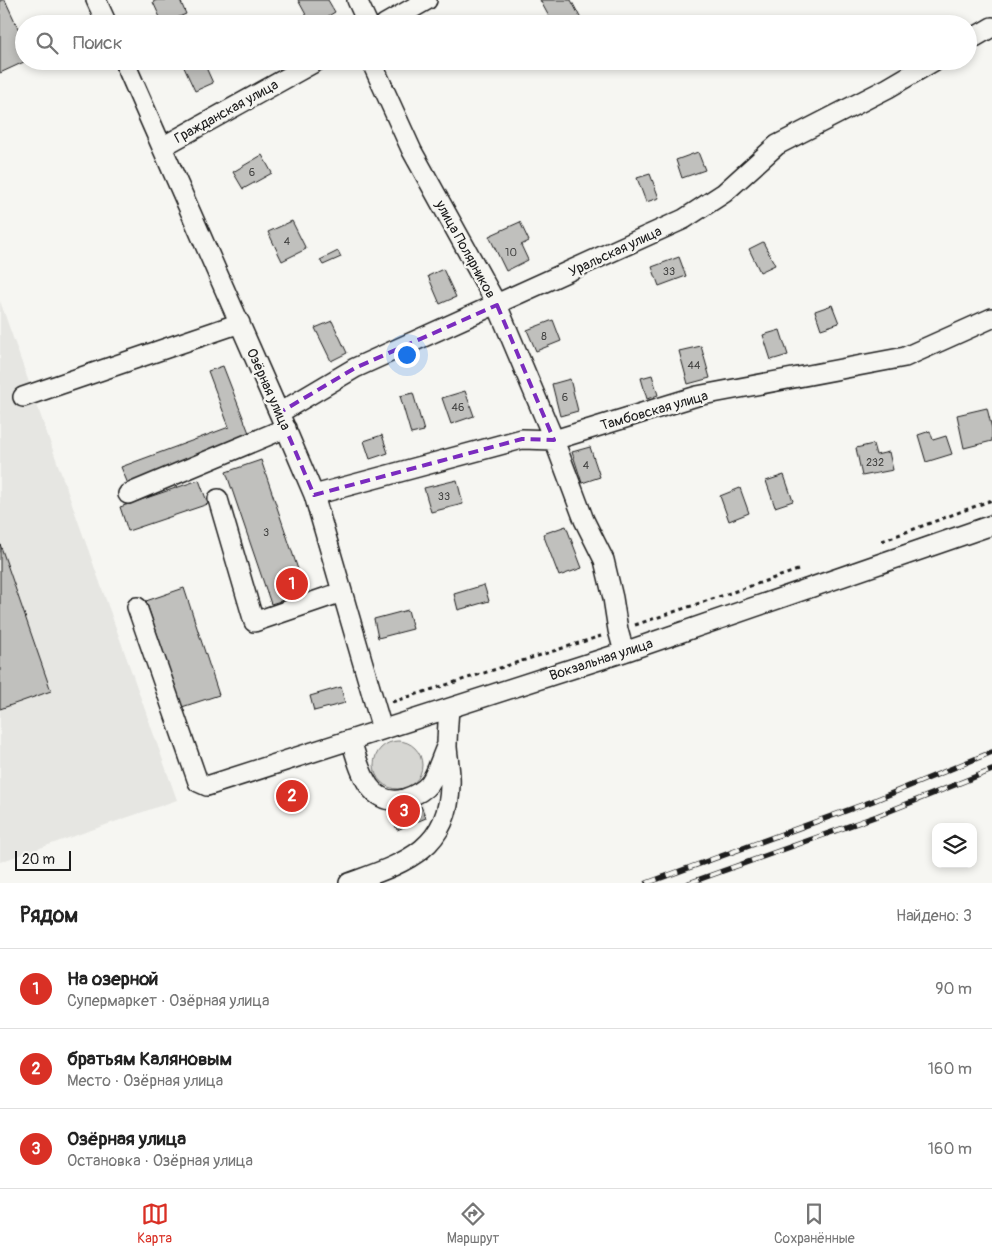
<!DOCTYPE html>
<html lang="ru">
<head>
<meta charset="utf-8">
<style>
	body { margin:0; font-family:Pangolin,sans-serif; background:#f6f6f6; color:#222 }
	.controls { position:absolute; right:15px; bottom:15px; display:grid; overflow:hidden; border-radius:10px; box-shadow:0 2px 8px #0003 }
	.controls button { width:45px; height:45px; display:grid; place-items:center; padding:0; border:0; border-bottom:1px solid #e0e0e0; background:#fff; color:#222; font:25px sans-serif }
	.scale { position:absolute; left:15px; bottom:12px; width:56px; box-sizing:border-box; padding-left:5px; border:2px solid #1c1c1c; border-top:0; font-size:14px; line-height:18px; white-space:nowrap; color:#1c1c1c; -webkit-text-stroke:4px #f6f6f2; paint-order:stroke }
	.you { position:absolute; left:406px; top:354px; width:18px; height:18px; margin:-12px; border:4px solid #fff; border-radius:50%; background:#1a73e8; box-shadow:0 0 0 8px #1a73e833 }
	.badge { display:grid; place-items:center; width:32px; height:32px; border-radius:50%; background:#d93025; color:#fff; font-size:16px; font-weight:700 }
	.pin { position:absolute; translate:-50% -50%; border:2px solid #fff; box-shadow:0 1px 5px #0006 }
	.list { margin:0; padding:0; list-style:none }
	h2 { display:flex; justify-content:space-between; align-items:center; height:65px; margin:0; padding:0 20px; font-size:21px }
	h2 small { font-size:16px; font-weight:400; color:#767676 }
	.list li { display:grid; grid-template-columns:32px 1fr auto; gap:15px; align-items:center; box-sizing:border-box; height:80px; padding:0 20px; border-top:1px solid #e0e0e0 }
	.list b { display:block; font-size:19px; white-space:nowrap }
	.list p { margin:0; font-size:16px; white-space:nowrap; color:#767676 }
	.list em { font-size:16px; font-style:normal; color:#767676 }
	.icon { flex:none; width:28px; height:28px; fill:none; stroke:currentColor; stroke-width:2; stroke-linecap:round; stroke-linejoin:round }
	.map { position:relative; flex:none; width:992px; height:883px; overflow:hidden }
	.search { position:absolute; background:#fff; box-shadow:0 2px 8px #0003; left:15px; right:15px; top:15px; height:55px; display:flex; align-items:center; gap:12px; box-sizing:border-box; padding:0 18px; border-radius:28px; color:#767676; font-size:19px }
	.sheet { height:305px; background:#fff }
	nav { display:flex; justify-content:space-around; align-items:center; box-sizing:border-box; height:70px; border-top:1px solid #e0e0e0; background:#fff; font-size:14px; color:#767676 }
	nav a { display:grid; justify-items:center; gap:2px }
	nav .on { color:#d93025 }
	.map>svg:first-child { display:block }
</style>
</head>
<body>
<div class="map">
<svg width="992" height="883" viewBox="0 0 992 883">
	<rect width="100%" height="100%" fill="#f6f6f2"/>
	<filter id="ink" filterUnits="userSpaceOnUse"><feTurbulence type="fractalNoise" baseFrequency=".02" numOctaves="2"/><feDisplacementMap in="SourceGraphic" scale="10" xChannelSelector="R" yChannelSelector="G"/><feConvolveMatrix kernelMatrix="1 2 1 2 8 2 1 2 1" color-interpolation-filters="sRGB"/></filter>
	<g filter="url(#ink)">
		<path fill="#e6e6e2" d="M0,301L177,800L0,862Z"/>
		<path fill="#d6d6d2" stroke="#797977" d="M374 765a24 24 0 1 1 48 0a24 24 0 1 1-48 0Z
			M280 796a12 12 0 1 1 24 0a12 12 0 1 1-24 0Z"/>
		<path fill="#c0c0bd" stroke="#1c1c1c" d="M0,0H5L24,41V61H26L0,73Z
			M157,0H180L186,14L163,24L153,2Z
			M298,0H328L335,12L315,24H311Z
			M540,0H571L581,19L572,24H553Z
			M181,61H203L213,83L195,91Z
			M698,152L705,170L682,178L676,160Z
			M262,155L272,173L243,189L233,172Z
			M650,174L659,198L646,202L637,178Z
			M292,221L306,249L282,261L268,232Z
			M520,222L529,241L521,245L528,260L506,271L489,236Z
			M763,242L775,265L760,272L749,249Z
			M338,251L341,257L323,265L320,260Z
			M679,257L686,276L659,286L652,267Z
			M443,269L456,297L440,304L428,276Z
			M832,305L839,323L821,329L815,311Z
			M553,320L561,341L536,351L527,330Z
			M332,321L347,353L331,361L315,328Z
			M780,330L788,355L771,360L763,335Z
			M701,346L710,378L688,384L679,351Z
			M223,366L251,438L128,484L121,467L229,427L208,371Z
			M652,375L658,395L647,399L641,378Z
			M570,379L578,411L560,416L552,384Z
			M465,391L474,416L451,424L442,398Z
			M413,393L424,431L411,434L400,396Z
			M987,408L992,429V441L964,448L957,415Z
			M930,431L933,440L946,436L952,454L926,462L918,435Z
			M382,435L388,453L370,459L364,441Z
			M873,444L876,455L889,452L893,470L862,476L856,448Z
			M590,447L600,477L582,483L572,452Z
			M261,460L306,593L271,604L226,472Z
			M784,475L793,501L775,507L766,481Z
			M199,480L208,504L128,531L120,507Z
			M457,480L463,504L431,512L424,488Z
			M740,488L749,513L729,521L720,496Z
			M566,526L582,568L559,576L543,534Z
			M0,544L51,691L0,709Z
			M484,585L489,601L458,610L454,594Z
			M184,588L219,695L182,707L146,601Z
			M408,610L413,629L378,638L374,619Z
			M341,687L345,703L314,711L310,696Z
			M421,806L426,818L397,830L392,818Z"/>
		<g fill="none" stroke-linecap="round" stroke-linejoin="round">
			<g stroke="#1c1c1c" stroke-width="22">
				<path id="minor" d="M96,0L107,24
					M357,0L368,24
					M385,24L427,0
					M968,41L992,27
					M124,61L279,413L314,495L382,729
					M371,61L412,151L497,305L554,440L584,520L604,560L613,598L618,630L624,652
					M162,147L317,61
					M23,397L240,323
					M279,413L355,368L684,219L724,193L777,145L888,88L934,61
					M128,494L286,428
					M314,495L522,439L554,440L697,396L905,357L992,318
					M218,499L254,622L342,592
					M137,607L198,782L207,786L624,652L992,525
					M351,740C359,765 367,808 404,799C413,796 424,791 430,783C437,773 441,758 446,747
					M349,883C401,864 449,851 450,785C451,773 448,760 447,747C447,735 448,722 449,709"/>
			</g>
			<path stroke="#1c1c1c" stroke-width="3" stroke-dasharray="4 4" stroke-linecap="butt" d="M882,541L992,500
				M635,625L798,570
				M392,702L601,636"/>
			<use href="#minor" stroke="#f6f6f2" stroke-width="19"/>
			<g stroke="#1c1c1c" stroke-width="5.5">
				<path id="rail" d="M647,883L873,801L992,752
					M689,883L877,816L992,770"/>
			</g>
			<use href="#rail" stroke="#f6f6f2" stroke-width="4" stroke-dasharray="11" stroke-linecap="butt"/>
		</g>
	</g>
	<path fill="none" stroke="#7b2cbf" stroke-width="4" stroke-dasharray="10 6" stroke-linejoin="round" d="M497,305L554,440L522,439L314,495L279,413L355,368Z"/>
	<g text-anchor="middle" stroke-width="5" stroke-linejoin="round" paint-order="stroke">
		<g font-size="11" fill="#454544">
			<text x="252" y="176">6</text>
			<text x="287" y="245">4</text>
			<text x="511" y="256">10</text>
			<text x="669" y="275">33</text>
			<text x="544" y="340">8</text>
			<text x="694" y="369">44</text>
			<text x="565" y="401">6</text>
			<text x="458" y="411">46</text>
			<text x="875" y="466">232</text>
			<text x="586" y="469">4</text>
			<text x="444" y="500">33</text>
			<text x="266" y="536">3</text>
		</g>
		<g font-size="14" fill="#1c1c1c" stroke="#f6f6f2">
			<text transform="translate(226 111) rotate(-29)" y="5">Гражданская улица</text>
			<text transform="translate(466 249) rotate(61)" y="5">улица Полярников</text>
			<text transform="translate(615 251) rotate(-25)" y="5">Уральская улица</text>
			<text transform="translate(269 389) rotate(66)" y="5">Озёрная улица</text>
			<text transform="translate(654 410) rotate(-16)" y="5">Тамбовская улица</text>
			<text transform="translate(601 659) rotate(-18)" y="5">Вокзальная улица</text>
		</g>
	</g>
</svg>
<div class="controls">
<button><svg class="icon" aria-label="layers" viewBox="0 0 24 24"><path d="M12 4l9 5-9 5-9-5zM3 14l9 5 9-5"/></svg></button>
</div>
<div class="scale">20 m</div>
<div class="you"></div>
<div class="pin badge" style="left:292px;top:584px">1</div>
<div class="pin badge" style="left:292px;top:796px">2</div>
<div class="pin badge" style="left:404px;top:811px">3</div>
<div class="search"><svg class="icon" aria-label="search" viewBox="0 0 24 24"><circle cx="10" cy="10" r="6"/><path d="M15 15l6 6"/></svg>Поиск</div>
</div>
<section class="sheet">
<h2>Рядом<small>Найдено: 3</small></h2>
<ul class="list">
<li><span class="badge">1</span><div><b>На озерной</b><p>Супермаркет · Озёрная улица</p></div><em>90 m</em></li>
<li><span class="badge">2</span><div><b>братьям Каляновым</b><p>Место · Озёрная улица</p></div><em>160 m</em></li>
<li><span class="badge">3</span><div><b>Озёрная улица</b><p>Остановка · Озёрная улица</p></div><em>160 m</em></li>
</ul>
</section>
<nav>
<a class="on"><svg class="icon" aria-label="map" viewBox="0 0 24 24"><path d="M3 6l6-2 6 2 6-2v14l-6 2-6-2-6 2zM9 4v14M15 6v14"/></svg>Карта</a>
<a><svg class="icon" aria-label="directions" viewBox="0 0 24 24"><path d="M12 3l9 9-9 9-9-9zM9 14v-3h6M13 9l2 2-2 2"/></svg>Маршрут</a>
<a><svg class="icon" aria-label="saved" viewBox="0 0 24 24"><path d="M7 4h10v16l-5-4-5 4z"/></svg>Сохранённые</a>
</nav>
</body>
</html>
